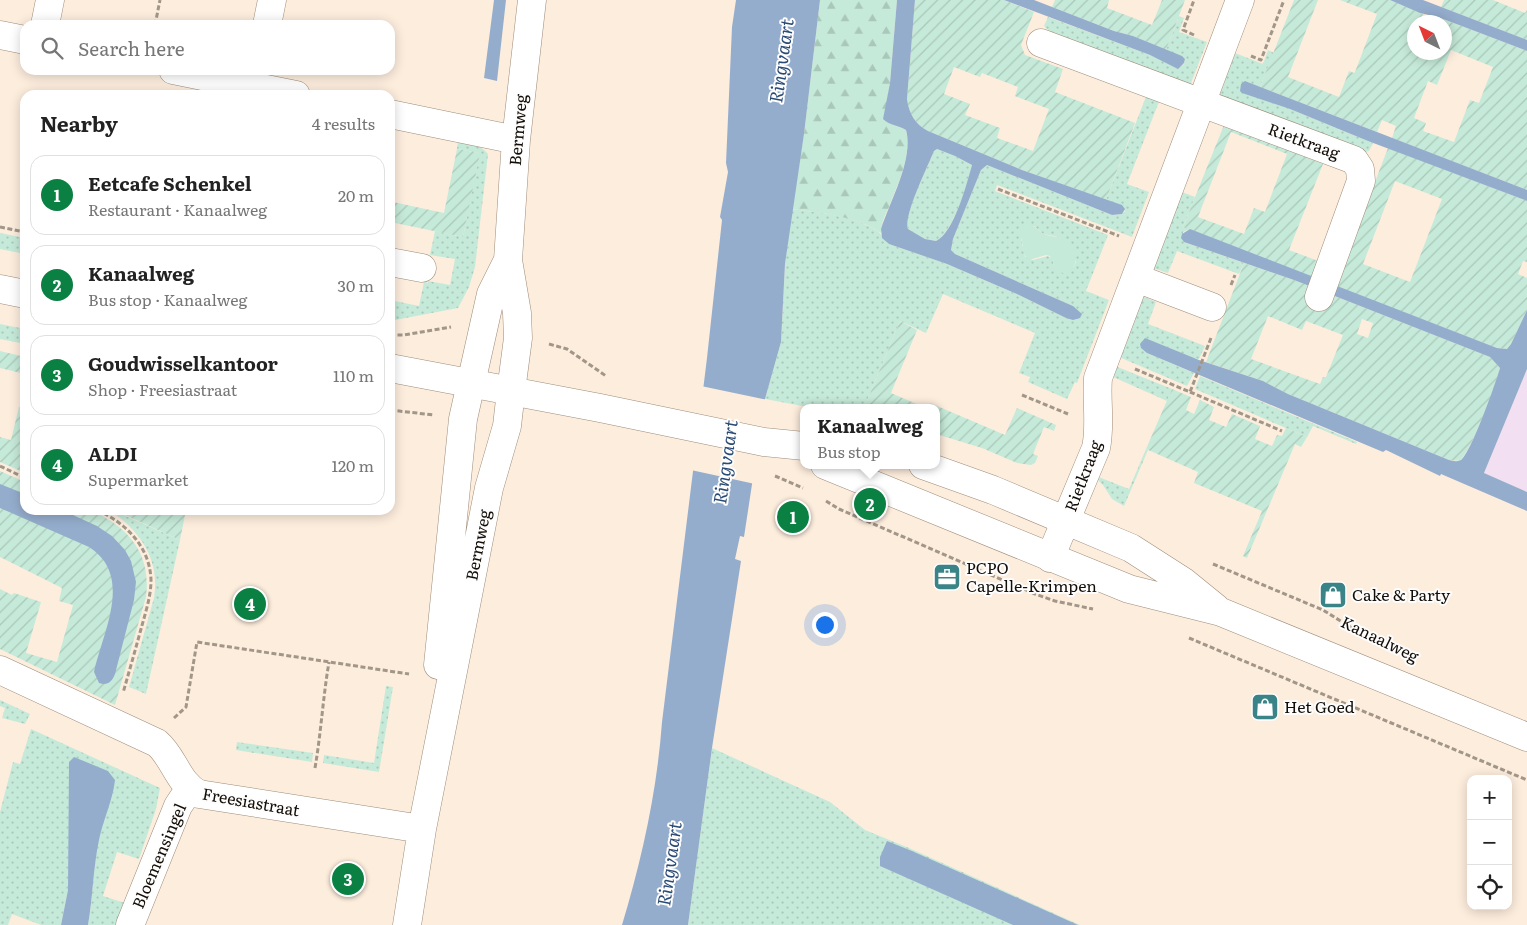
<!DOCTYPE html>
<html lang="en">
<head>
<meta charset="utf-8">
<style>
	body { margin:0; font-family:Literata,serif; background:#f6f6f6; color:#222 }
	.controls { position:absolute; right:15px; bottom:15px; display:grid; overflow:hidden; border-radius:10px; box-shadow:0 2px 12px #0003 }
	.controls button { width:45px; height:45px; display:grid; place-items:center; padding:0; border:0; border-bottom:1px solid #e0e0e0; background:#fff; color:#222; font:25px sans-serif }
	.compass { position:absolute; left:1407px; top:15px; width:45px; height:45px; border-radius:50%; background:#fff; box-shadow:0 2px 12px #0003; rotate:318deg }
	.you { position:absolute; left:824px; top:624px; width:18px; height:18px; margin:-12px; border:4px solid #fff; border-radius:50%; background:#1a73e8; box-shadow:0 0 0 8px #1a73e833 }
	.badge { display:grid; place-items:center; width:32px; height:32px; border-radius:50%; background:#0b8043; color:#fff; font-size:16px; font-weight:700 }
	.pin { position:absolute; translate:-50% -50%; border:2px solid #fff; box-shadow:0 1px 5px #0006 }
	.popup { position:absolute; left:800px; top:404px; width:140px; height:65px; box-sizing:border-box; display:grid; place-content:center; border-radius:10px; background:#fff; filter:drop-shadow(0 1px 4px #0005); font-size:16px; white-space:nowrap; color:#767676 }
	.popup b { font-size:19px; color:#222 }
	.popup::after { content:''; position:absolute; left:50%; top:100%; margin-left:-10px; border:10px solid transparent; border-top-color:#fff }
	.list { margin:0; padding:0; list-style:none }
	h2 { display:flex; justify-content:space-between; align-items:center; height:65px; margin:0; padding:0 20px; font-size:21px }
	h2 small { font-size:16px; font-weight:400; color:#767676 }
	.list li { display:grid; grid-template-columns:32px 1fr auto; gap:15px; align-items:center; box-sizing:border-box; height:80px; margin:0 10px 10px; padding:0 10px; border:1px solid #e0e0e0; border-radius:15px }
	.list b { display:block; font-size:19px; white-space:nowrap }
	.list p { margin:0; font-size:16px; white-space:nowrap; color:#767676 }
	.list em { font-size:16px; font-style:normal; color:#767676 }
	.icon { flex:none; width:28px; height:28px; fill:none; stroke:currentColor; stroke-width:2; stroke-linecap:round; stroke-linejoin:round }
	.map { position:relative; flex:none; width:1527px; height:925px; overflow:hidden }
	.search { position:absolute; background:#fff; box-shadow:0 2px 12px #0003; left:20px; top:20px; width:375px; height:55px; display:flex; align-items:center; gap:12px; box-sizing:border-box; padding:0 18px; border-radius:15px; color:#767676; font-size:19px }
	.panel { position:absolute; background:#fff; box-shadow:0 2px 12px #0003; left:20px; top:90px; width:375px; height:425px; border-radius:15px }
	.map>svg:first-child { display:block }
</style>
</head>
<body>
<div class="map">
<svg width="1527" height="925" viewBox="0 0 1527 925">
	<defs>
		<pattern id="grass-dots" width="8" height="8" patternUnits="userSpaceOnUse" patternTransform="scale(1.25)"><rect width="8" height="8" fill="#c6ead9"/><path d="M2 2h.1M6 6h.1" fill="none" stroke="#a9c8b9" stroke-width="1.8" stroke-linecap="round"/></pattern>
		<pattern id="forest-firs" width="22" height="20" patternUnits="userSpaceOnUse" patternTransform="scale(1.25)"><rect width="22" height="20" fill="#c6ead9"/><path d="M5 1l3.5 6h-7zM16 11l3.5 6h-7z" fill="#a9c8b9"/></pattern>
		<pattern id="garden-furrows" width="10" height="10" patternUnits="userSpaceOnUse" patternTransform="scale(1.25)"><rect width="10" height="10" fill="#c6ead9"/><path d="M-1 1l2-2M0 10L10 0M9 11l2-2" fill="none" stroke="#a9c8b9"/></pattern>
	</defs>
	<rect width="100%" height="100%" fill="#fdeddd"/>
	<path fill="#f2dff1" d="M1527,369V492L1484,473Z"/>
	<path fill="url(#grass-dots)" fill-rule="evenodd" d="M1179,16L1184,18L1179,32L1207,42L1189,88L1054,36L1044,26L1048,17L1150,55L1178,68L1184,64L1185,59L1166,50Z
		M1268,50L1274,53L1260,87L1245,81L1290,109L1373,143L1369,151L1359,154L1218,99L1235,53L1263,64Z
		M1147,94L1160,99L1127,184L1149,192L1132,237L997,185L995,191L1108,235L1086,291L1109,300L1077,383L1075,382L1067,399L1028,382L1030,377L1019,373L1035,333L943,294L926,333L900,321L864,408H813L765,399L781,342L785,264L792,209C820,213 851,215 876,230C882,233 883,240 889,244L947,264L1019,295L1066,318L1073,306L955,254L951,250L953,239L981,170L987,165L1112,215L1122,214L1125,211L1122,206L1106,200ZM1034,226L1043,234L1059,237L1076,253V262L1073,268L1054,265L1052,258L1048,256L1033,260L1025,257L1021,238Z
		M458,141C470,143 480,144 488,154L475,267L469,287L458,308L395,320L390,319V300L419,306L424,282L428,283V281L450,285L455,259L430,255L435,231L463,237L479,153L457,149Z
		M937,149L955,156L972,165C969,182 952,234 936,241L925,239L908,229C903,214 928,167 934,151Z
		M1182,192L1195,197L1183,227L1190,229L1183,232L1184,242L1244,263L1239,274L1177,251L1168,273L1153,268Z
		M0,233L25,238V254L0,249Z
		M1142,296L1156,302L1148,324L1205,346L1199,359L1147,353L1194,373L1187,386L1119,357Z
		M0,324L25,329V344L0,339Z
		M1115,366L1172,389L1167,401L1111,376Z
		M1200,376L1357,442L1356,444L1313,426L1307,437L1195,389Z
		M1146,449L1148,450L1124,506L1112,499L1103,485L1096,478V476L1129,489Z
		M112,510L180,540L146,694L129,687L154,598C160,561 142,533 112,512Z
		M386,686L393,687L379,772L323,763L324,755L374,763Z
		M0,700L30,714L25,724L2,718L5,708L0,706Z
		M31,729L160,788L156,809L139,859L117,852L103,896L125,903L116,925H88C92,903 93,881 95,859C98,836 105,813 114,791L68,890L61,925H41L12,914L8,925H0V812L13,762L20,764Z
		M237,742L313,753L312,762L236,750Z
		M712,748L830,802L865,830L909,848L1080,925H688Z"/>
	<path fill="url(#forest-firs)" d="M820,0H897L890,83L884,119C892,127 898,124 906,130C912,156 898,183 889,207C885,215 881,224 881,233C857,216 820,213 792,209L804,134Z"/>
	<path fill="#c6ead9" d="M1031,225C1037,227 1039,232 1044,234C1050,237 1058,236 1064,238C1078,244 1080,261 1070,272L1063,273L1057,271L1050,256L1046,255L1029,260C1022,255 1024,250 1022,242C1020,234 1020,226 1031,225Z"/>
	<path fill="url(#garden-furrows)" fill-rule="evenodd" d="M915,0H1004L1034,12L1021,45L1025,55L1063,69L1055,92L1135,123L1106,200L1022,170L928,131C915,124 909,114 907,99ZM954,67L980,77L982,73L1018,87L1015,96L1049,109L1033,151L997,138L1000,128L965,115L970,104L944,94Z
		M1055,0H1109L1107,8L1152,25L1162,0H1185L1166,50L1133,36L1114,31L1052,7Z
		M1294,0H1318L1288,77L1339,97L1349,71L1354,73L1355,72L1377,14L1340,0H1390L1423,14L1419,22H1414V52H1444V22H1436L1438,17L1527,51V190L1392,138L1396,126L1382,120L1377,132L1260,87ZM1451,50L1493,67L1479,103L1470,100L1454,142L1423,131L1426,123L1414,118L1428,81L1437,85Z
		M1444,0H1493L1525,13L1527,10V40L1441,7Z
		M1224,125L1323,164L1289,250L1321,262L1314,278L1183,227ZM1231,132L1287,154L1265,212L1254,208L1244,234L1198,217Z
		M1388,148L1527,201V262L1523,261L1518,274L1527,278V310L1511,344L1507,349L1497,348L1335,286ZM1395,181L1442,199L1410,282L1363,264Z
		M457,149L480,153L463,237L390,222L393,202L444,213Z
		M1244,263L1294,280L1490,357L1500,368C1495,386 1472,450 1460,461L1449,460L1288,394L1263,381L1206,362ZM1268,316L1302,330L1306,321L1343,335L1326,377H1323L1320,384L1251,359ZM1362,319L1373,323L1368,338L1357,334Z
		M900,321L917,330L891,393L926,408H864Z
		M0,351L25,357V374L0,368Z
		M1172,389L1191,397L1186,410L1194,414L1200,400L1214,407L1209,420L1226,427L1232,414L1260,426L1255,439L1272,446L1277,435L1282,436L1286,428L1307,437L1301,447L1295,444L1247,558L1243,556L1262,511L1194,483L1198,472L1146,449Z
		M930,403L1005,435L1017,408L1056,425L1054,431L1044,427L1033,454L1038,456L1035,463L1031,465L1017,463L982,448L936,434V408H929Z
		M19,407L25,408V473L0,462V437L11,440Z
		M0,471L25,482V510C45,510 67,508 87,510C95,511 104,517 111,521C139,540 150,564 146,597L115,705L0,649V589L12,595L14,593L41,602L26,653L57,662L73,605L59,601L62,588L0,557Z
		M114,510H186L180,540Z"/>
	<path fill="#95adcd" fill-rule="evenodd" d="M494,0H506L497,81L484,78Z
		M736,0H820L804,134L785,264L781,342L765,399L744,537L740,536L735,559L741,561L712,748L688,925H622C642,859 657,791 662,722L707,358L722,220L720,217L728,172L726,163L732,27Z
		M897,0H915L907,99C909,114 915,124 928,131L1022,170L1122,205L1125,209L1122,214L1112,215L987,165L981,170L953,239L951,250L955,254L1073,306L1082,314L1080,318L1073,320L1066,318L1019,295L947,264L889,244L882,238L881,229C890,201 914,159 906,130C899,125 890,126 883,119L890,83ZM937,149L955,156L972,165C967,183 954,233 936,241L925,239L908,229C903,216 928,166 934,151Z
		M1004,0H1034L1114,31L1133,36L1182,56L1185,59L1184,63L1178,69L1150,55Z
		M1390,0H1423L1527,40V51L1438,17L1420,13Z
		M1245,81L1527,190V201L1368,141L1290,109L1242,93L1240,91L1241,84Z
		M1190,229L1497,348L1507,349L1511,344L1527,310V369L1484,473L1527,492V511L1441,474L1440,476L1386,450L1383,452L1147,353L1141,348L1140,344L1145,338L1199,360L1263,381L1288,394L1449,460C1453,461 1457,462 1461,460C1471,453 1496,382 1500,368L1490,357L1294,280L1184,242L1181,238L1182,234Z
		M0,484L25,494V510H62L97,526L112,536L125,550L131,561L136,582L134,600L115,674C112,682 107,686 99,683L94,672C103,631 134,576 89,547L0,508Z
		M74,757L108,771L115,780C113,800 103,820 99,840C93,868 93,897 88,925H61L68,890L69,762Z
		M887,841L912,851L1078,925H1013L880,866V857Z"/>
	<path fill="#fdeddd" d="M701,386L768,400L755,484L691,470Z"/>
	<g fill="none" stroke-linecap="round" stroke-linejoin="round">
		<g stroke="#9e8c7a" stroke-width="29">
			<path id="minor" d="M45,25L50,0
				M267,25L272,0
				M0,35L25,40
				M1041,43L1354,160L1360,169L1361,181L1319,297
				M173,70L296,95
				M390,114L516,140
				M390,262L422,268
				M1136,278L1212,307
				M1050,558L1096,448C1101,425 1096,401 1098,378L1240,0
				M438,665L463,419L491,294L508,260
				M0,670L157,743C174,757 178,784 199,794L422,829
				M130,925L178,806L190,788
				M407,925L422,829L489,488L507,426L511,391L518,338L517,313L508,260L516,140L532,0"/>
		</g>
		<g stroke="#9e8c7a" stroke-width="29">
			<path id="major" d="M0,289L25,294
				M390,368L600,408L764,442L804,446
				M825,465L1129,589L1221,612L1527,737
				M923,465L993,490L1131,548L1184,582L1216,608"/>
		</g>
		<path stroke="#a29689" stroke-width="3" stroke-dasharray="5 2.5" stroke-linecap="butt" d="M155,25L160,0
			M1194,35L1183,30L1194,0
			M1251,56L1261,60L1284,0
			M998,189L1119,236
			M0,227L25,232
			M1231,285L1235,275
			M390,335H404L451,327
			M549,344L567,349L606,376
			M1135,369L1190,392L1211,338
			M1190,392L1282,431
			M1022,395L1068,414
			M390,410L434,415
			M0,466L25,478
			M775,476L803,488
			M826,501L839,509L1035,594L1055,601L1093,609
			M97,510C126,523 150,547 151,580C151,597 145,614 141,629C135,651 129,672 123,693
			M1213,564L1323,610L1363,635
			M1189,638L1527,780
			M174,718L186,707L197,642L409,674
			M315,768C321,733 323,697 329,662"/>
		<use href="#minor" stroke="#fff" stroke-width="28"/>
		<use href="#major" stroke="#fff" stroke-width="28"/>
	</g>
	<defs>
		<g id="office-square" transform="scale(1.4375)"><rect x="-9" y="-9" width="18" height="18" rx="4" fill="#3a8387" stroke="#fdfdfd"/><path d="M-6-3h4V-5.5h4V-3h4V5H-6ZM-1-4.5V-3h2v-1.5ZM-6 0V1H6V0Z" fill="#fff"/></g>
		<g id="shop-square" transform="scale(1.4375)"><rect x="-9" y="-9" width="18" height="18" rx="4" fill="#3a8387" stroke="#fdfdfd"/><path d="M-5-2.5h2.3a2.7 3.5 0 0 1 5.4 0H5L5.5 6h-11ZM-1.5-2.5h3a1.5 2.3 0 0 0-3 0Z" fill="#fff"/></g>
	</defs>
	<g fill-rule="evenodd">
		<use href="#office-square" x="947" y="577"/>
		<use href="#shop-square" x="1333" y="595"/>
		<use href="#shop-square" x="1265" y="707"/>
	</g>
	<g text-anchor="middle" stroke-width="4" stroke-linejoin="round" paint-order="stroke">
		<g font-size="16" fill="#130d07" stroke="#fdfdfd">
			<text transform="translate(518 130) rotate(-85)" y="6">Bermweg</text>
			<text transform="translate(1304 141) rotate(20)" y="6">Rietkraag</text>
			<text transform="translate(1083 476) rotate(-69)" y="6">Rietkraag</text>
			<text transform="translate(478 545) rotate(-79)" y="6">Bermweg</text>
			<text transform="translate(1380 639) rotate(26)" y="6">Kanaalweg</text>
			<text transform="translate(251 802) rotate(10)" y="6">Freesiastraat</text>
			<text transform="translate(159 856) rotate(-67)" y="6">Bloemensingel</text>
		</g>
		<g font-size="16" fill="#130d07" stroke="#fdfdfd" text-anchor="start">
			<text x="966" y="574">PCPO<tspan x="966" dy="18">Capelle-Krimpen</tspan></text>
			<text x="1352" y="601">Cake &amp; Party</text>
			<text x="1284" y="713">Het Goed</text>
		</g>
		<g font-size="18" font-style="italic" fill="#294a75" stroke="#fdfdfd">
			<text transform="translate(782 61) rotate(-82)" y="6">Ringvaart</text>
			<text transform="translate(726 462) rotate(-82)" y="6">Ringvaart</text>
			<text transform="translate(670 864) rotate(-82)" y="6">Ringvaart</text>
		</g>
	</g>
</svg>
<div class="controls">
<button>+</button>
<button>−</button>
<button><svg class="icon" aria-label="locate" viewBox="0 0 24 24"><circle cx="12" cy="12" r="6"/><path d="M12 2v4M12 18v4M2 12h4M18 12h4"/></svg></button>
</div>
<svg class="compass" viewBox="-18 -18 36 36"><path d="M0-13l5 13h-10z" fill="#e53935"/><path d="M0 13l5-13h-10z" fill="#767676"/></svg>
<div class="you"></div>
<div class="pin badge" style="left:793px;top:517px">1</div>
<div class="pin badge" style="left:870px;top:504px">2</div>
<div class="popup"><b>Kanaalweg</b>Bus stop</div>
<div class="pin badge" style="left:348px;top:879px">3</div>
<div class="pin badge" style="left:250px;top:604px">4</div>
<div class="search"><svg class="icon" aria-label="search" viewBox="0 0 24 24"><circle cx="10" cy="10" r="6"/><path d="M15 15l6 6"/></svg>Search here</div>
<section class="panel">
<h2>Nearby<small>4 results</small></h2>
<ul class="list">
<li><span class="badge">1</span><div><b>Eetcafe Schenkel</b><p>Restaurant · Kanaalweg</p></div><em>20 m</em></li>
<li><span class="badge">2</span><div><b>Kanaalweg</b><p>Bus stop · Kanaalweg</p></div><em>30 m</em></li>
<li><span class="badge">3</span><div><b>Goudwisselkantoor</b><p>Shop · Freesiastraat</p></div><em>110 m</em></li>
<li><span class="badge">4</span><div><b>ALDI</b><p>Supermarket</p></div><em>120 m</em></li>
</ul>
</section>
</div>
</body>
</html>
